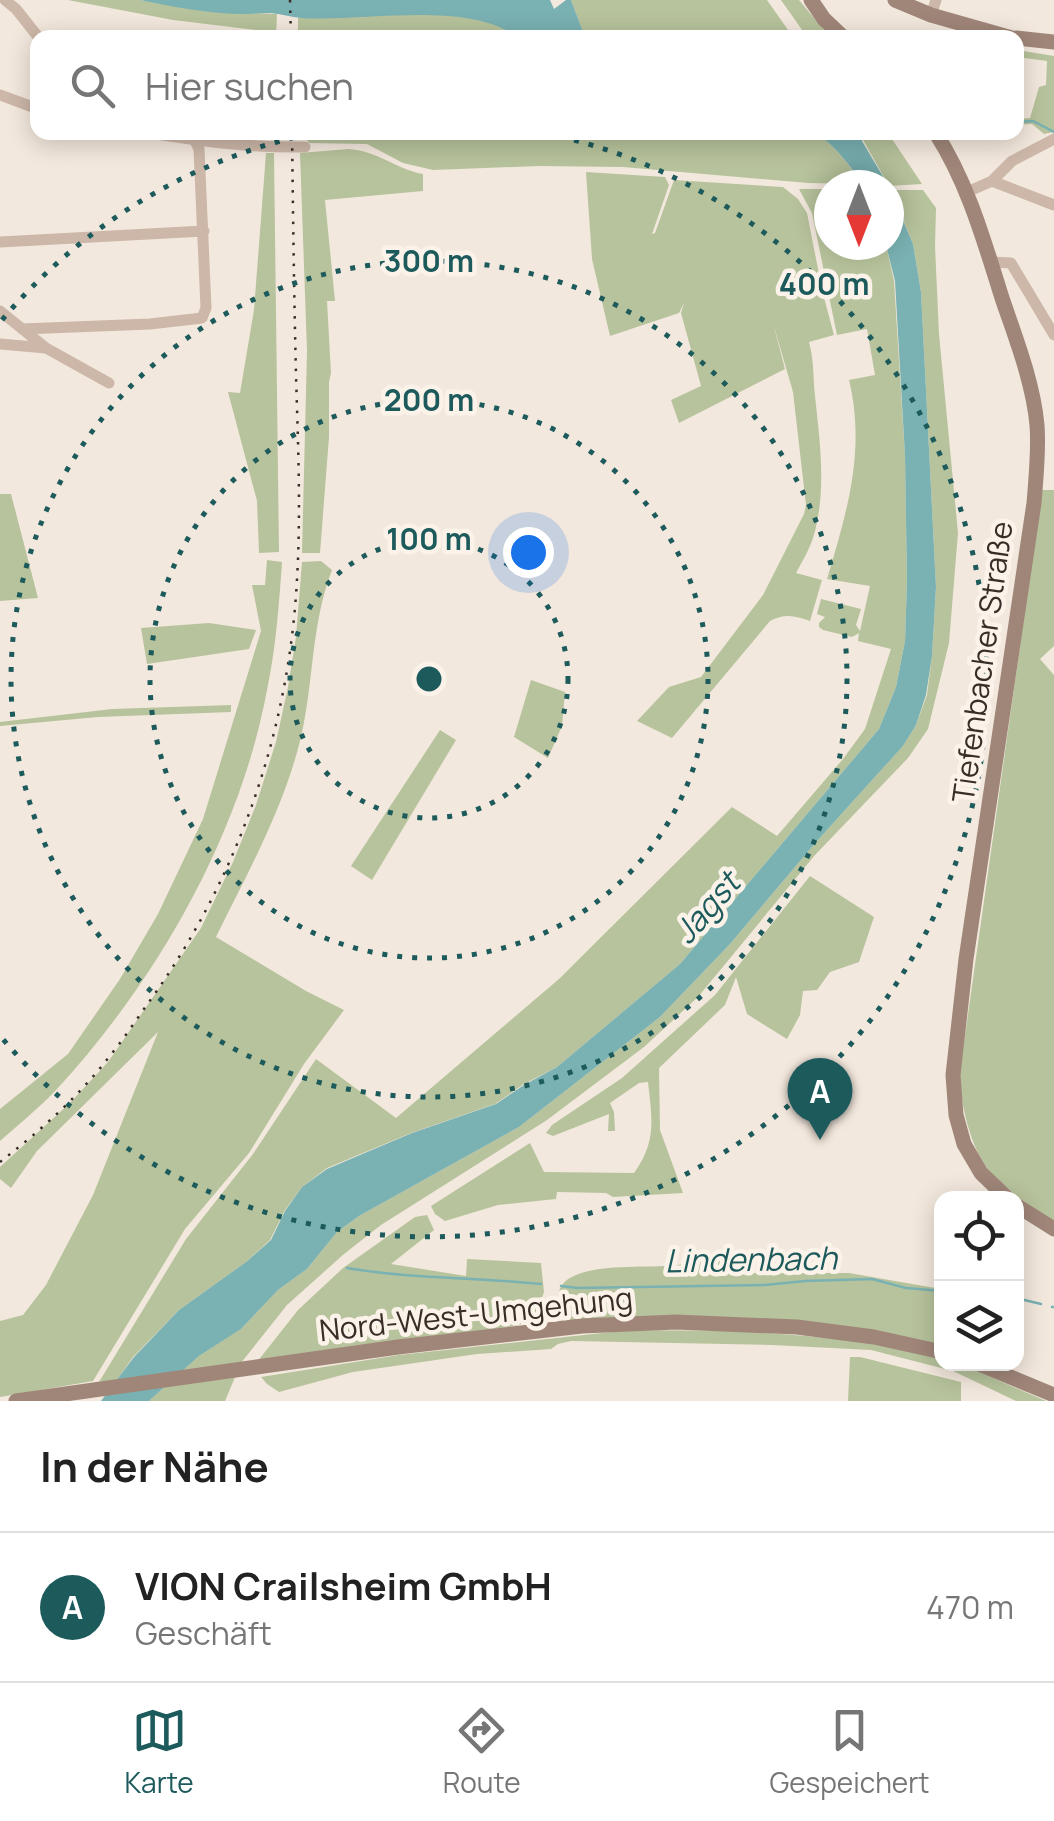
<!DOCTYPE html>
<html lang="de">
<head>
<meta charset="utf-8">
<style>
	body { margin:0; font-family:Manrope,sans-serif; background:#f2f2f2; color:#222 }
	.controls { position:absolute; right:30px; bottom:30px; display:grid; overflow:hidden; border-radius:20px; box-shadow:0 5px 25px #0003 }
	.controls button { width:90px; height:90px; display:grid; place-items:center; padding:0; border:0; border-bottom:2px solid #e0e0e0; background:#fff; color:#222; font:50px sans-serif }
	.compass { position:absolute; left:814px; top:170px; width:90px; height:90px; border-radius:50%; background:#fff; box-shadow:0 5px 25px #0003; rotate:180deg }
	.you { position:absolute; left:528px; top:552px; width:35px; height:35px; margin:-25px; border:8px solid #fff; border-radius:50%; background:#1a73e8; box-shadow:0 0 0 15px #1a73e833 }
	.badge { display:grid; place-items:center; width:65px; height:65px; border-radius:50%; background:#1c5a5c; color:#fff; font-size:32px; font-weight:700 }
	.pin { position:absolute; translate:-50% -82px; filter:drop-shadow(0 2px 5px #0008) }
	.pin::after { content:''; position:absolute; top:52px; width:35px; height:30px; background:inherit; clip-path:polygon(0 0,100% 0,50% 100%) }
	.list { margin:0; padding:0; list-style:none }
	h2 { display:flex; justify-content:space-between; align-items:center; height:130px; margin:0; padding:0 40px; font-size:42px }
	h2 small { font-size:32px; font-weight:400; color:#767676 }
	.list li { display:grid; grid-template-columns:65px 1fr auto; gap:30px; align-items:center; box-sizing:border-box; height:150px; padding:0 40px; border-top:2px solid #e0e0e0 }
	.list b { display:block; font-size:38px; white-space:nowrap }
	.list p { margin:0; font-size:32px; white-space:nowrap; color:#767676 }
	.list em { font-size:32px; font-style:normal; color:#767676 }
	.icon { flex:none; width:55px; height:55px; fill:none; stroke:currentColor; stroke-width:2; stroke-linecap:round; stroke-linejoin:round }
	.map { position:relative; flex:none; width:1054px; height:1401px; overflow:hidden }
	.search { position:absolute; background:#fff; box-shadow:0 5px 25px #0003; left:30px; right:30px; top:30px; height:110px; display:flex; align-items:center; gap:25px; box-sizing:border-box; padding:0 35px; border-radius:20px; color:#767676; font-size:38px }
	.sheet { height:280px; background:#fff }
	nav { display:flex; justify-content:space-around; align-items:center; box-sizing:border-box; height:140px; border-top:2px solid #e0e0e0; background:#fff; font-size:28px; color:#767676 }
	nav a { display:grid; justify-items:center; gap:5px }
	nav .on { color:#1c5a5c }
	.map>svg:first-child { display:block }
</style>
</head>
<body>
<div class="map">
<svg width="1054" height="1401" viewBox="0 0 1054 1401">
	<rect width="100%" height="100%" fill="#f3e8dd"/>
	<path fill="#b7c39c" d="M68,0H140L205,11L277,14L276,37H258L257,30L173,20Z
		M571,0H767L793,37H585Z
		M781,0H799L830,37H807Z
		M428,9C461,11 493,13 517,37L298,38V18L381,15Z
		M1017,50L1054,56V132L1044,134L1032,124L1017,125V119L1030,118L1039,87L1046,85L1047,61L1017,57Z
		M302,133H816C836,147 848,163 862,184L808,183L623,167L539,166L433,170L403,163L367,144L309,143Z
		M864,133H888L922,184L889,186L863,140Z
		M348,149C376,150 396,169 423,174V191L325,200L335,301H327L331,373L329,382V437L320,553H302L307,351L300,153Z
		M266,153H274L279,552L259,553L257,501L228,392L240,393L254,310Z
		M586,172L665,177L669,185L652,234L655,233L674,180L783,187L798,199L807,213L823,294L834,335L809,342C814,360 813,377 815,396C820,442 827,493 813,538C809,550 802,562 796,573L822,580L810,621C795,616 785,613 770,621L672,738L637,721L669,687L701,677L763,595L804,514L806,505L793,392L773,323L785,369L679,423L671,400L701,386L681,313L684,303L679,313L610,336L592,259Z
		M799,189H829V245H886L894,281L905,456L907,582L905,641L896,687L879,729L680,964L557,1067L524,1084L495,1104L411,1133L327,1168L302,1187L285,1210L270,1240L246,1262L179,1310L133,1357L117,1380L99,1382L186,1239L253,1154L316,1059L396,1118L559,979L732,807L777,836L843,759L865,729L891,649L858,641L859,633L852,637L823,630L819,627V623L825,617L817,614L821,599L861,609L856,625L860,631L870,586L827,579C847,512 866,450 849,380L875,375L867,329L837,335L812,213Z
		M891,190H923L936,208L935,246L939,334L958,533L949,643L928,729L908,758L815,855L698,997L644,1047L547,1120L381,1225L344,1254L287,1305L241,1363L225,1401H149L199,1356L242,1328L278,1290L307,1269L337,1232L359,1216L519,1127L660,1017L730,944L817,841L903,746L916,725L927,695L932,656L936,587L921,292L913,244Z
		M1042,490H1054V646L1040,659L1054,675V1221C1039,1211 1023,1201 1008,1190C973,1163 964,1119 959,1078Z
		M0,494H11L38,598L0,601Z
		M267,560L282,562C279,605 276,647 267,690C240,836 156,982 56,1090C39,1108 19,1124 0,1141V1109L68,1054L120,979L158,914L203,819L261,631L252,585H265Z
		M321,561L332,570C311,624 314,681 301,737C284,808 248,872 216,937L306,991L344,1010L304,1064L249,1153L185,1229L93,1381L0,1397V1321L23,1315L46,1285L93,1195L158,1032L37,1151L11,1188L0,1179V1167L70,1103L108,1062L201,928L233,862L256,805L276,742L288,687L296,637L302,562Z
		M209,623L256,630L249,649L147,664L141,628Z
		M531,680L565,692L562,726L548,758L514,737Z
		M231,705V712L98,717L0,726V722L112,709Z
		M440,730L456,740L372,880L351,866Z
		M810,876L874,917L859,962L830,972L817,990L803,991L800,1015L787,1039L747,1014L736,977L725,1005L659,1068L660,1130L683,1193L613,1197L606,1193L557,1192L556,1199L498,1205L445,1221L435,1214L431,1206L530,1143L544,1172L634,1173C657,1141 652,1119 648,1082L639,1083L610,1103L614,1112L615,1131H608L609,1114L553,1136L546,1133L552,1125L622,1078L715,995Z
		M427,1215L434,1230L391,1264L466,1276L467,1259L541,1263L544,1292L535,1318L516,1326L257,1362L298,1310L343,1268L415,1217Z
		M723,1249L736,1255L742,1273H849L941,1289V1348L909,1338L570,1320L556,1308C557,1300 558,1291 562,1285C580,1261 649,1269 678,1265C693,1262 708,1254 723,1249Z
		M630,1330L743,1331L806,1336L874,1343L941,1359L942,1364L965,1366L1046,1401H1016L953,1371L871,1350L772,1345L571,1341L558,1344L551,1349L477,1354L353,1372L279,1392L267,1384L261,1377L399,1355Z
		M850,1357H860L961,1382V1401H848Z"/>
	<path fill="#7ab1b2" d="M140,0H550L554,9L566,0H571L585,37H517C466,0 366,22 301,18C291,17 281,14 270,13C260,13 250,14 240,14C206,13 173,7 140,0Z
		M816,133H863L862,141L888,185H863C849,164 836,147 816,133Z
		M889,187L913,244L921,292L936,587L932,656L926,695L916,725L903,746L817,841L730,944L660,1017L519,1127L359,1216L337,1232L307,1269L278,1290L241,1329L199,1356L149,1401H101L134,1357L179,1310L246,1262L271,1240L285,1211L302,1187L327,1169L412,1133L496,1104L524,1085L557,1067L680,964L879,729L896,687L905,641L907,582L905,456L895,281L886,245H889Z"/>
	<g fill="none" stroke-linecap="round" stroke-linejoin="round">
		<path stroke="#7ab1b2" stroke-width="2.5" d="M1016,122L1033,121L1054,132
			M347,1268C412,1279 477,1277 541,1284
			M561,1286L577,1288L765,1285L805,1281L872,1279L906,1288L942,1291
			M1016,1298L1041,1304
			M1052,1307H1054"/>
		<path stroke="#ccb7a8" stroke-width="11" d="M5,0L16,9L39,38
			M931,15L936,0
			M0,95L38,109
			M145,132C199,141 250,148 305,147
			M992,181L1012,161L1054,139
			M967,192L992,181L1054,205
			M0,242L204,231
			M991,262L1011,263L1054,335
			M0,311L46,348L109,383
			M22,329L150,324L202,318L206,308L199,149L196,143
			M0,344L46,348"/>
		<path stroke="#a08679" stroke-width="15" d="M811,0L824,19L844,38
			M895,0L931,15L1012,38
			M1016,38L1054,42
			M935,132C968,183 984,241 1002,298C1016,339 1033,382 1037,425C1039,451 1036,477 1034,503L966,959L953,1075L956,1115L964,1144L981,1173L1007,1198
			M1016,1205L1054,1229
			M979,1364L1054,1395
			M16,1401L398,1347L582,1326L676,1322L797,1327L874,1337L942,1352"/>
		<path stroke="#392d28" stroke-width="2.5" stroke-dasharray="2.5 8" stroke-linecap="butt" d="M290,0L291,38
			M0,1162C39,1132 79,1096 109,1057C123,1040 136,1020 149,1002C238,878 289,732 297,579C301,511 298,443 296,375C294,294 293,213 292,132"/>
	</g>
	<g fill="none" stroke="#1c5a5c" stroke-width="5" stroke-dasharray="5 10">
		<circle cx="429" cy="679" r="139"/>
		<circle cx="429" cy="679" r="279"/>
		<circle cx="429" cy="679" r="418"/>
		<path d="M2 320A558 558 0 0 1 313 133M545 133A558 558 0 1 1 2 1038"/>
	</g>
	<g text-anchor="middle" stroke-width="9" stroke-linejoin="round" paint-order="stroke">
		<g font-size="30" fill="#392d28" stroke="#fbf2e9">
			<text transform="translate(983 662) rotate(-82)" y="10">Tiefenbacher Straße</text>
			<text transform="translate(476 1315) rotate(-6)" y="10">Nord-West-Umgehung</text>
		</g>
		<g font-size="32" font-style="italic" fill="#1c5a5c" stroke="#fbf2e9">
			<text transform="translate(707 908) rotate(-49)" y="11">Jagst</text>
			<text transform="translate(751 1260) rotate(-1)" y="11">Lindenbach</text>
		</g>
	</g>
	<circle cx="429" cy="679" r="15" fill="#1c5a5c" stroke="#fbf2e9" stroke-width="5"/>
	<g font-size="30" text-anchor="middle" font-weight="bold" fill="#1c5a5c" stroke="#fbf2e9" stroke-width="9" stroke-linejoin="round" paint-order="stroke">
		<text x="429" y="272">300 m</text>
		<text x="824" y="295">400 m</text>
		<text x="429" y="411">200 m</text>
		<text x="429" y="550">100 m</text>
	</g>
</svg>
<div class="controls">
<button><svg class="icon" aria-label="locate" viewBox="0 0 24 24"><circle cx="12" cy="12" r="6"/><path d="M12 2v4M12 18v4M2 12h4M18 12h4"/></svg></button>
<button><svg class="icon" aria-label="layers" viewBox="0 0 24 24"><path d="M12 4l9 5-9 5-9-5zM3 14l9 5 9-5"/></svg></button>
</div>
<svg class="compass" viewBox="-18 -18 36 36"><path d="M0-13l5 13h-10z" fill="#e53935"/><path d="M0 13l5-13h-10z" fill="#767676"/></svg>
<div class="you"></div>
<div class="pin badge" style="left:820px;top:1140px">A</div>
<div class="search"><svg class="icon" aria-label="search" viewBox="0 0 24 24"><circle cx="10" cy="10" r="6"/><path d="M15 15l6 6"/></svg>Hier suchen</div>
</div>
<section class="sheet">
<h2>In der Nähe<small></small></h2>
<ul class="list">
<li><span class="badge">A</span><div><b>VION Crailsheim GmbH</b><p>Geschäft</p></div><em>470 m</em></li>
</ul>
</section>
<nav>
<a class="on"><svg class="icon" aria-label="map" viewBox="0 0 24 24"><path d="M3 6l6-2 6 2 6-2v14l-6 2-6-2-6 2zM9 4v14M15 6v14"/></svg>Karte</a>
<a><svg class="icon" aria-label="directions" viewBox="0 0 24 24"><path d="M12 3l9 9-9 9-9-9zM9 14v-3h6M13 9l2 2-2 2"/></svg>Route</a>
<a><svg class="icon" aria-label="saved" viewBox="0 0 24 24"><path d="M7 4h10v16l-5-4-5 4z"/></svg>Gespeichert</a>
</nav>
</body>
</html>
